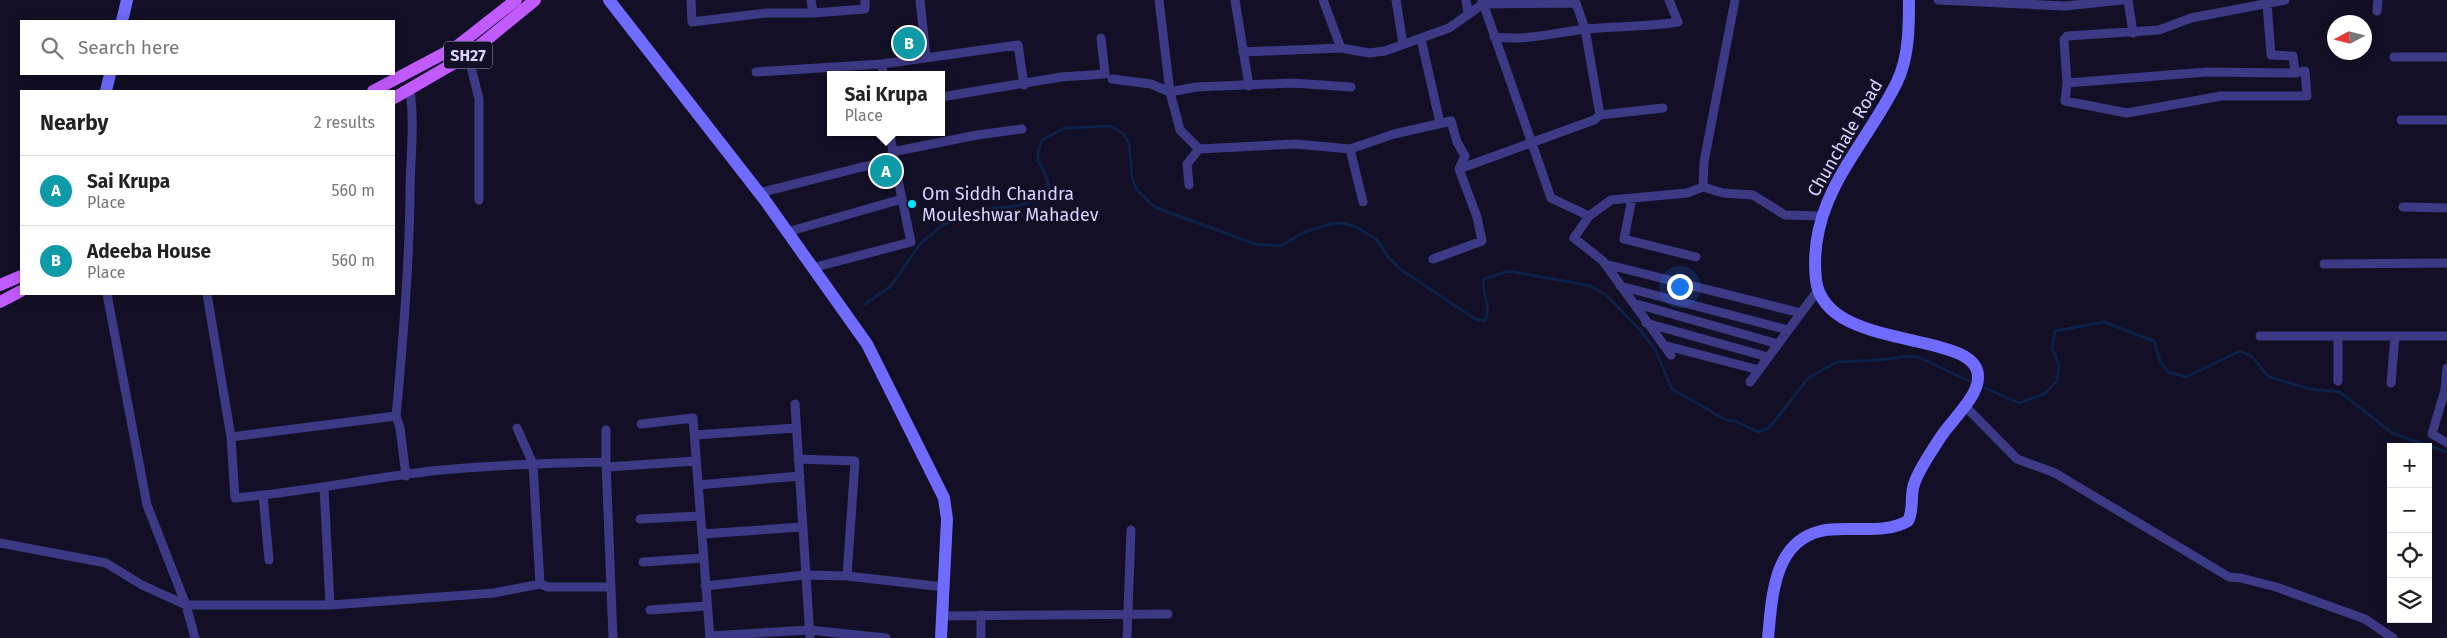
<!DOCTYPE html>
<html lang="en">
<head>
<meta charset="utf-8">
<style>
	body { margin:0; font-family:"Fira Sans",sans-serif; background:#f6f6f6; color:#222 }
	.controls { position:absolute; right:15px; bottom:15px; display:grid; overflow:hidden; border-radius:0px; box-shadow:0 2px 12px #0003 }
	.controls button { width:45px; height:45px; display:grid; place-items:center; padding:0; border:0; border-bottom:1px solid #e0e0e0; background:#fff; color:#222; font:25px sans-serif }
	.compass { position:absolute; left:2327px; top:15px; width:45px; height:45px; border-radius:50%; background:#fff; box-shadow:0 2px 12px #0003; rotate:263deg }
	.you { position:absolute; left:1679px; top:286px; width:18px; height:18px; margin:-12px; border:4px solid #fff; border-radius:50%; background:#1a73e8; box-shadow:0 0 0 8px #1a73e833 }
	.badge { display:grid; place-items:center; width:32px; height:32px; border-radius:50%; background:#137a85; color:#fff; font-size:16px; font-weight:700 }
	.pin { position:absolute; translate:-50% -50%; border:2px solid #fff; box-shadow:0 1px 5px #0006 }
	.popup { position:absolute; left:827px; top:71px; width:118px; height:65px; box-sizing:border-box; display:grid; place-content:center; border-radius:0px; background:#fff; filter:drop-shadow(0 1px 4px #0005); font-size:16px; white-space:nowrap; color:#767676 }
	.popup b { font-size:19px; color:#222 }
	.popup::after { content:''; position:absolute; left:50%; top:100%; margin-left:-10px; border:10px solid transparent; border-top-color:#fff }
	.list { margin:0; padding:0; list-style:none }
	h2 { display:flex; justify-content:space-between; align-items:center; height:65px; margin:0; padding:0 20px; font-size:21px }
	h2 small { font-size:16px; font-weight:400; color:#767676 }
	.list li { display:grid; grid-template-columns:32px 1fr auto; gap:15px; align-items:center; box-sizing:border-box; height:70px; padding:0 20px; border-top:1px solid #e0e0e0 }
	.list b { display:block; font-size:19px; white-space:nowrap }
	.list p { margin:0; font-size:16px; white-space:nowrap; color:#767676 }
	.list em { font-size:16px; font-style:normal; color:#767676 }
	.icon { flex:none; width:28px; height:28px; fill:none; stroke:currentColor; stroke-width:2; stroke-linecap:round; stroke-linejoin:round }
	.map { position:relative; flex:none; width:2447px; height:638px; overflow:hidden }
	.search { position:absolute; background:#fff; box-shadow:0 2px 12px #0003; left:20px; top:20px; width:375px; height:55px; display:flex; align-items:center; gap:12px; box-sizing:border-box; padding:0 18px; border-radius:0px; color:#767676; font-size:19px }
	.panel { position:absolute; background:#fff; box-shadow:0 2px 12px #0003; left:20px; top:90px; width:375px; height:205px; border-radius:0px }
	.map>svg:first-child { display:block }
</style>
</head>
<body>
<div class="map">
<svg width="2447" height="638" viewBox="0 0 2447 638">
	<rect width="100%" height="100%" fill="#130f26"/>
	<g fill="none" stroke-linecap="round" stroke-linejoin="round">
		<path stroke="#0c2248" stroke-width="3" d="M865,304L891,286L920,244L943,225L980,210L1016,206L1037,200L1048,192L1049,187L1045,173L1038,161V151L1042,140L1064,128L1111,126L1124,134L1129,144L1132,178L1137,190L1154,207L1255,244L1281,246L1304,232L1331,224L1343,223L1356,227L1376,239L1389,258L1400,269L1475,319L1485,321C1492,307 1481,293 1484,279L1508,271L1591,286L1606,295L1640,330L1655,349L1672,389L1726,420L1735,421L1758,432L1769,428L1808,378L1837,362L1880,360L1908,356L1918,357L1969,381
			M1985,388L2019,403L2044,394L2057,381L2059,365L2052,348L2055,331L2104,322L2154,341L2160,361L2168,372L2186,377L2240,351L2251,356L2269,377L2310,389L2340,392L2392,433L2447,452"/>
		<path stroke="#3d3a85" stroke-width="9" d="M691,0L692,22L766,13H813L865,9V0
			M811,0L813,13
			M920,0L926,56
			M1159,0L1170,92L1196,87L1293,83L1351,87
			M1235,0L1249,86
			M1323,0L1341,48
			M1396,0L1403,44
			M1466,0L1468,13
			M1482,0L1551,198L1589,216
			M1735,0L1704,162L1703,187L1723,193L1753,195L1785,215L1821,216
			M1938,0L2065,6L2122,0
			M2128,0L2133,33
			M2267,3L2271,55L2293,56L2295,73L2305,71L2307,96H2221L2127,113L2065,101L2067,83L2207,72L2295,73
			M2377,11L2378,0
			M1494,37C1526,41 1554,33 1585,29C1616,26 1647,27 1678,22L1669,0
			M1421,39L1440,123
			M1243,52L1341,48L1369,53L1385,51L1449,28L1483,4L1576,3L1585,29L1600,115
			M468,55L479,99V200
			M2394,57H2447
			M756,72L882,64
			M883,75L882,64L1018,45L1024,85
			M1112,79L1151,84L1170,92L1180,130L1199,149L1296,144L1350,149L1394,134L1451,121L1457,142L1465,156L1459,169L1477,217L1482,241L1433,259
			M2067,83L2064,40L2067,36L2159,30L2191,18L2285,0
			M941,97L1061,77L1105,74L1101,38
			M2401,120H2447
			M1350,149L1363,202
			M892,152L977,135L1022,129
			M1459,169L1594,120L1600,115L1663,108
			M1189,185L1187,164L1199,149
			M759,193L862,167L894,161L890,132
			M1632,198L1624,239L1696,257
			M2403,207L2447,208
			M787,232L902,199
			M1605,264L1801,313
			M2324,264L2447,263
			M812,268L911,242L894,161
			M1620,286L1788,330
			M107,294L147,505L186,605L195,638
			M207,294L231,437L235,498C301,492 366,479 431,471C489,465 548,463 606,462V430
			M1633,303L1778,344
			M1646,323L1768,357
			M2260,336H2447
			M1663,345L1759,370
			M1671,355L1603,261L1574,238L1589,216L1611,200L1687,193L1703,187
			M2447,368L2445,390L2432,434L2447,443
			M2338,381V336
			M1750,382L1818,290
			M2391,383L2395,336
			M795,404L810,638
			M1964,405L2017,459L2055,473L2229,577L2241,578L2276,587L2365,619L2393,638
			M641,424L693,418L710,638
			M517,428L533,464L540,584
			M695,435L796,428
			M231,437L396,416
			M798,459L855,461L847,576
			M606,462L613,638
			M607,467L696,461
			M406,476L400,428L396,416C403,343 409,270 410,196C410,159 415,127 410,90
			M698,485L800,476
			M324,488L330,605
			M263,495L269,560
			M640,519L700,516
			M702,534L802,527
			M0,543L106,563L142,585L186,605H330L494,593L540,584L548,587H611
			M643,562L703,558
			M705,586L805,575L847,576L944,587
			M650,610L706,606
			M981,615V638
			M942,616L1168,614
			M710,636L809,630L886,638
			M1127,638L1131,530"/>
		<path stroke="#6f6bff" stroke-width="12" d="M609,0L764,199L867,344L944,498L947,519L941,638
			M122,21L127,0
			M106,91L110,74
			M1768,638C1772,598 1773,542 1821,531C1832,528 1844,529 1856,529C1873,529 1892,530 1908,521C1914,510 1910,496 1914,484C1919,469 1931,452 1940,438C1950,422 1978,397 1978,378C1981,328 1825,354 1816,280C1807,198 1864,149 1897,82C1909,57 1909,27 1909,0"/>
		<path stroke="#c25bff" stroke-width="12" d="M373,91L456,47L516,0
			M394,98L468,55L535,0
			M0,285L21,276
			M0,302L21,291"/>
	</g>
	<circle fill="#00e5ff" stroke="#130f26" stroke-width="2" cx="912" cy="204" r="5"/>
	<g text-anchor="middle" stroke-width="5" stroke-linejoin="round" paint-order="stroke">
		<rect fill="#130f26" stroke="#9e99be" stroke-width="1" x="444" y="41.5" width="48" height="27" rx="4"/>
		<g font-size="16" font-weight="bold" fill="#d9d4ff">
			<text x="468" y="61">SH27</text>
		</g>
		<g font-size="18" fill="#d9d4ff" stroke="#130f26">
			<text transform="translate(1845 138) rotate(-60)" y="6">Chunchale Road</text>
		</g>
		<g font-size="18" fill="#d9d4ff" stroke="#130f26" text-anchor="start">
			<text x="922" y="200">Om Siddh Chandra<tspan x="922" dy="21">Mouleshwar Mahadev</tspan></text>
		</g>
	</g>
</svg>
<div class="controls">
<button>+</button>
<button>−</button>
<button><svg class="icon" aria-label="locate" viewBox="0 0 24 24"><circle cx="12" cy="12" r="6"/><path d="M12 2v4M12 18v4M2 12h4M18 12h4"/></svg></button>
<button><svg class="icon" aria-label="layers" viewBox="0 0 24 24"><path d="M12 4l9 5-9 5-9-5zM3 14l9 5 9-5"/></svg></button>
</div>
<svg class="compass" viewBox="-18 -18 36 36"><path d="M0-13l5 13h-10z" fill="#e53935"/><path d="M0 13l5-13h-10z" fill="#767676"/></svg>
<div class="you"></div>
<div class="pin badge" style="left:886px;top:171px;background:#0f9aa8">A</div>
<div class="popup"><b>Sai Krupa</b>Place</div>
<div class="pin badge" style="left:909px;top:43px;background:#0f9aa8">B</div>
<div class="search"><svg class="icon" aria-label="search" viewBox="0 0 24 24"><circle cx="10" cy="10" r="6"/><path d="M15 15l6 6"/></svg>Search here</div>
<section class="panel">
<h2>Nearby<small>2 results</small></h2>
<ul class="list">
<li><span class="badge" style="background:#0f9aa8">A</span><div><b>Sai Krupa</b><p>Place</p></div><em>560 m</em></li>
<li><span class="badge" style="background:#0f9aa8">B</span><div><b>Adeeba House</b><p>Place</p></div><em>560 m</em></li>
</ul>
</section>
</div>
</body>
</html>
